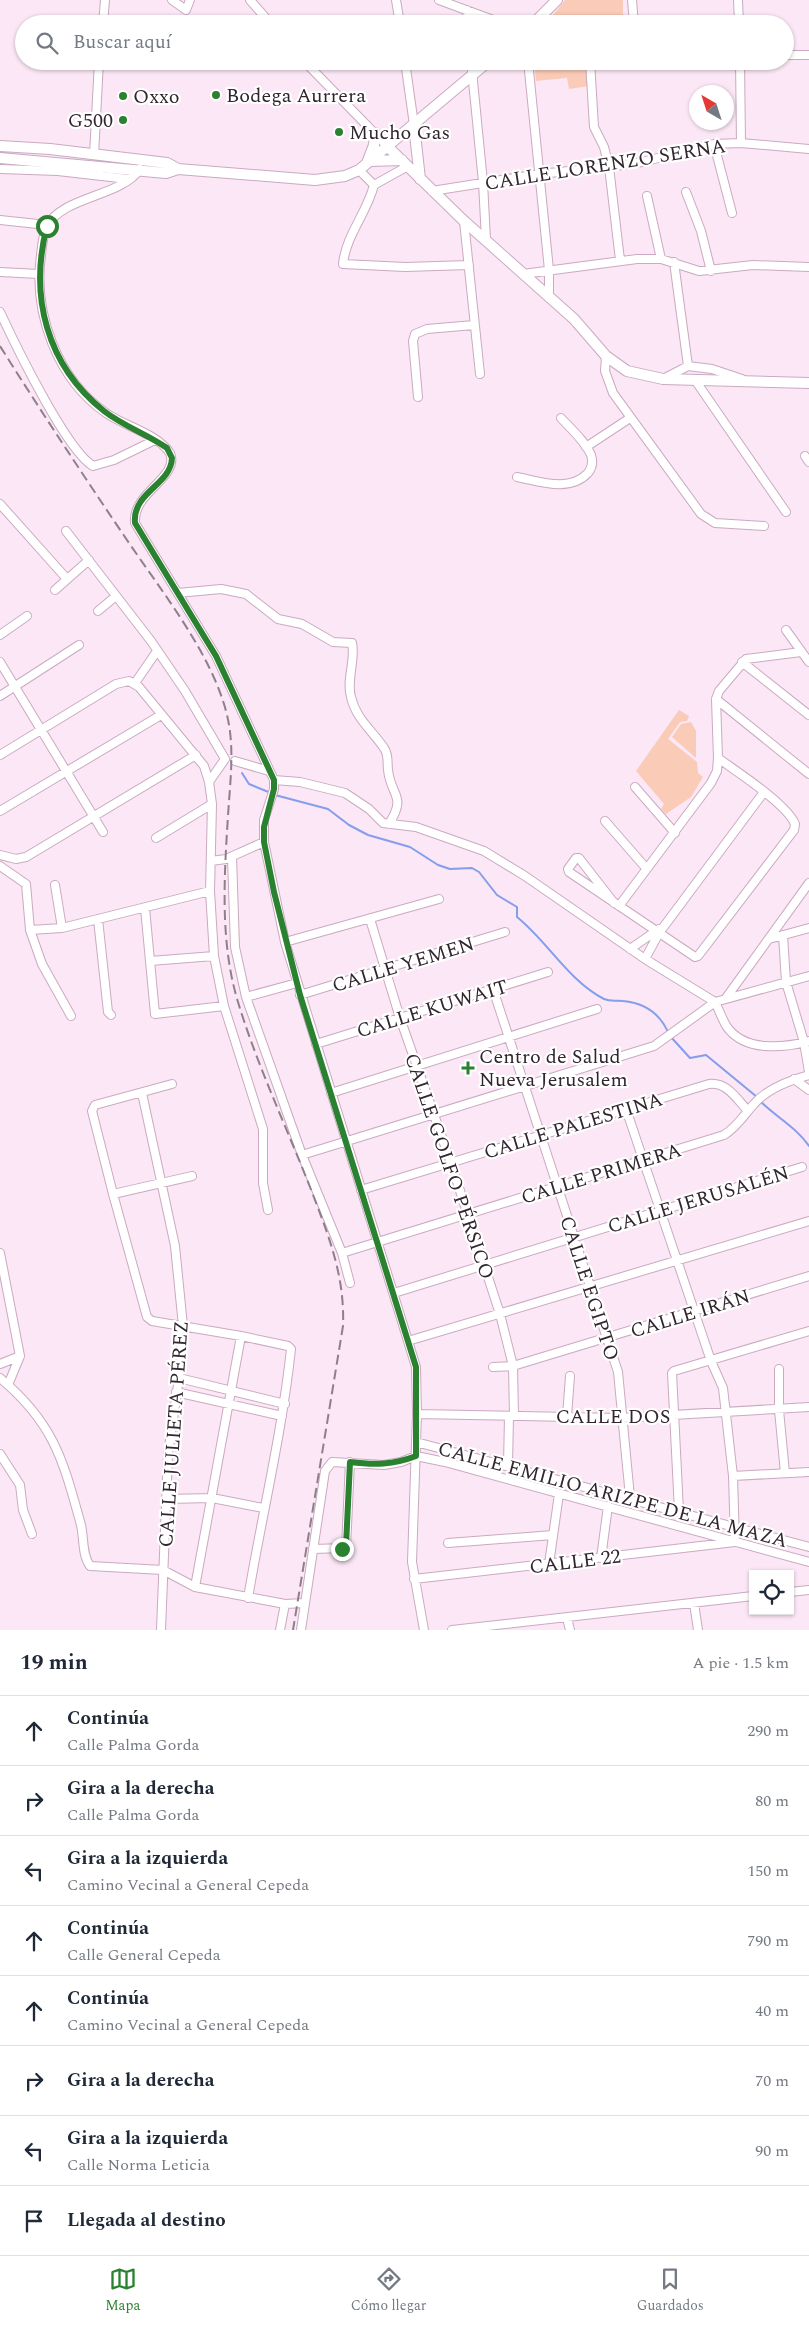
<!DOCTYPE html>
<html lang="es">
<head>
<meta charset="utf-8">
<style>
	body { margin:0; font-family:Spectral,serif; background:#f6f6f7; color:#1f2937 }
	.controls { position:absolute; right:15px; bottom:15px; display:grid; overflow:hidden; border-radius:0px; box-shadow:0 1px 4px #0004 }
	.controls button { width:45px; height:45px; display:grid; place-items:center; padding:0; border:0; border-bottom:1px solid #e0e1e3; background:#fff; color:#1f2937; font:25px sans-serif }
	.compass { position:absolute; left:689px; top:85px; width:45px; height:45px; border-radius:50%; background:#fff; box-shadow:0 1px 4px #0004; rotate:321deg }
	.stop { position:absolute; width:15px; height:15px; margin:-11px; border:4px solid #2a812f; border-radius:50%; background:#fff }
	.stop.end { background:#2a812f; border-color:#fff; box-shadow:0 1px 5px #0008 }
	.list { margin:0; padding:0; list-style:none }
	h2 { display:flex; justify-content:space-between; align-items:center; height:65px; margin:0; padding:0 20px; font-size:21px }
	h2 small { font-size:16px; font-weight:400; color:#747a83 }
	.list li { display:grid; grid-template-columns:32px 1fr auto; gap:15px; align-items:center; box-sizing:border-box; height:70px; padding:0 20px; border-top:1px solid #e0e1e3 }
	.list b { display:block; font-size:19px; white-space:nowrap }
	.list p { margin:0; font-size:16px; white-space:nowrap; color:#747a83 }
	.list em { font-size:16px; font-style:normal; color:#747a83 }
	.icon { flex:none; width:28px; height:28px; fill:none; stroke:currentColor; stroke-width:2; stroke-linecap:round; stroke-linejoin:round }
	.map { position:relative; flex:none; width:809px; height:1630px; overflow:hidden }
	.search { position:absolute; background:#fff; box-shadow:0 1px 4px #0004; left:15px; right:15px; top:15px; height:55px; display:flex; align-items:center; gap:12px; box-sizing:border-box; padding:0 18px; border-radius:28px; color:#747a83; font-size:19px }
	.sheet { height:625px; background:#fff }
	nav { display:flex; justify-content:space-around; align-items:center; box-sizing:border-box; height:70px; border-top:1px solid #e0e1e3; background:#fff; font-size:14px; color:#747a83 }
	nav a { display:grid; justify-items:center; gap:2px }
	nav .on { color:#2a812f }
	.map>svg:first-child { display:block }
</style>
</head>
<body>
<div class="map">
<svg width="809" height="1630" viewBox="0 0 809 1630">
	<rect width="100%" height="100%" fill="#fbe7f5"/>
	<path fill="#facbb7" d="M565,0H623V24H546Z
		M534,61H587L589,86L569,89L567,78L536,81Z
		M679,710L689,716L687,721L680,722L668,739L697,762L698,773L703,777L691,797L666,814L661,809L664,804L636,771Z
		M691,722L696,731V758L672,737L681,724Z"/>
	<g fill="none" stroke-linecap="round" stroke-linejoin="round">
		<path stroke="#849dec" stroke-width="2" d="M242,773L249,784L271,793
			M275,795L328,809L349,825L368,835L410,847L438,865L450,869L472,868L479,872L497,895L517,907V917C548,942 568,980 604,999C611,1002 616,1000 623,1001C644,1003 659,1012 668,1032
			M670,1036L690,1058L706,1055L757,1097
			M760,1101C776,1117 796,1127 809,1146"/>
		<g stroke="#caaac1" stroke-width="10">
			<path id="minor" d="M172,0L186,10L190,0
				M250,0L271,24
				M396,0L400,24
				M439,0L504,24
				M632,0L634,24
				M738,0L739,24
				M467,10L468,24
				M103,24L105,0
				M785,55H809
				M304,61L388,147
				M405,61L414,125
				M471,61L483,182L486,240
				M528,61L549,270V298
				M590,61L594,127L604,147L609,167L620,260
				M740,61L741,143
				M714,144L732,213
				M94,155L99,61
				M408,166L374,185C367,213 346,235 343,264L405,267L469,265
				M0,169L58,171L128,179
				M140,169C121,197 63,196 47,226C43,234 42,246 41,255C33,313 57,379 106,413C126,427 156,433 170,453C180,478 132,492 135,523L216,656L274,780V789L264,820V842L285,942L416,1367L417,1414L412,1562L424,1630
				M359,170L374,185
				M432,191L539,174L609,167L642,162L714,144L741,143L809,149
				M686,192L701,231L711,271
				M647,196L661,259
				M0,220L47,225
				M464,221L480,374
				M674,262L688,366
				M0,272L39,274
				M523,274L637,259H661L699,271L753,265L809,267
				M0,312C15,344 66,450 93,466L114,460L155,440
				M606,356L605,371L613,393L701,514L715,523L764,526
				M663,379L688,366L712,369L742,379
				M695,380L786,512
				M418,397L413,341L415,334L427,329L474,325
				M586,447L630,418
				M805,456L809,462
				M517,477C539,481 569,493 588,473C592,468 593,461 591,455C585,441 571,429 561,418
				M0,504L67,579
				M66,531L151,641L185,691L225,759
				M55,590L89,560
				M178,593L221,589L246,594L278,619L302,624L333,642L352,643C356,660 346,679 351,697C356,719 372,730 384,748C389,755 387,762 388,770C391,797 407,795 389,824
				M98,611L116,596
				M786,630L809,662
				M0,635L27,616
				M0,662L103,832
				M742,662L809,715
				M135,683L157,651
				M0,696L79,645
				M716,699L809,774
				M0,755L116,684L129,681L139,687L204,766L209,782L212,804L210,891L214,956L224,1006L263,1129V1183L268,1210
				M235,761L269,771
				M274,780L300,782L345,793L369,809L383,823L416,827L484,851L525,876L645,959L715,1002
				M209,782L225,759
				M635,787L675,833
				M0,811L161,715
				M605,821L646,868
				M156,838L212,804
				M0,855L16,859L26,857L196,755
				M232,857L235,947L246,997L302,1155L342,1253L350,1283
				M211,861L226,859L264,842
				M0,866L26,884L30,930L42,964L71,1016
				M55,885L62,928
				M614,903L579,858H576L568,869L569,872L695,957L698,956L794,830L795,824C787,804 737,772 718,758
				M619,906L711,783L717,771L718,758L716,699L719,691L746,659L801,652
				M145,908L155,1014L224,1006
				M98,919L108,1012L111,1015
				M370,919L400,1018L451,1163L500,1314L513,1366L514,1416
				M30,930L62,928L210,891
				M783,935L786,982L804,1042L809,1072
				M769,939L809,928
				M285,942L439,899
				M630,949L659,929
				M645,959L659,933L764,792
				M150,961L214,956
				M493,989L618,1372L630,1497
				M300,995L505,932
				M246,997L297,983
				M726,998L809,883
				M715,1002C719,1010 722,1019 727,1027C745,1052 783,1048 809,1041
				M316,1044L548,972
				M794,1079L809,1090
				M172,1084L95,1105L92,1111L113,1194L147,1317L152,1321L241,1336L288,1346L291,1349C282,1433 262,1515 248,1598
				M142,1093L175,1246L183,1326L179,1378L168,1454L161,1630
				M331,1093L597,1009
				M302,1155L654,1046L715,1002L809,976
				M361,1190L709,1084C727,1082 736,1098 748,1111
				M113,1194L192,1176
				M0,1253L20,1356
				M342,1253L724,1135C737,1127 744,1115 754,1104C767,1089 790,1080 809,1075
				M394,1293L802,1167
				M408,1341L809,1221
				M0,1364L20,1356
				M493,1367L513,1366L809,1276
				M779,1369V1410L785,1473
				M0,1378C54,1423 63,1460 81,1525C84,1538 82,1555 90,1566L163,1570L195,1587L285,1604L305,1603
				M179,1378L285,1404
				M8,1385L20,1356
				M176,1392L282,1416
				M417,1414L621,1418L809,1407
				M567,1416L570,1376
				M416,1442L809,1547
				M0,1454L20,1485L23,1510L32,1534
				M508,1465L509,1416
				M733,1476L809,1472
				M166,1499L212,1498L263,1508
				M679,1511L672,1373L674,1371L809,1331
				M448,1543L553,1535
				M313,1549L346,1548L350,1462
				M601,1558L608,1506
				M549,1564L559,1494
				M414,1579L735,1542L733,1476L723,1388L711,1361L626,1109
				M195,1587L241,1336
				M790,1592L809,1590
				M694,1603L698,1630
				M567,1618L570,1630
				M280,1630L285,1604
				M301,1630L325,1471L332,1462L384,1465L401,1462L416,1456L445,1462L809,1562
				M452,1630L753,1596"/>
		</g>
		<g stroke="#caaac1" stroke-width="12">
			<path id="major" d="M533,24L557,0
				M414,125L420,179
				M0,146L50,149L167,163L178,169L315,180L345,176L359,170L489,61
				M388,147L464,221L574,319L606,356L627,371L663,379L809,383
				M0,158L166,173L178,169
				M370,161L402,160
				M367,163L374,145L375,133"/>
		</g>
		<use href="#minor" stroke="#fff" stroke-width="8"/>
		<use href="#major" stroke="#fff" stroke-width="10"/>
		<path stroke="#8f7f8b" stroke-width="2" stroke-dasharray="10 5" stroke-linecap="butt" d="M0,346C42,413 85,478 129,543C163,593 213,656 227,715C235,748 230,782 228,816C224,878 220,943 238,1002C257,1065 286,1126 310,1187C328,1234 345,1275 343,1326L293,1630"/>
	</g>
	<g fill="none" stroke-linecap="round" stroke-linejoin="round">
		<path stroke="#2a812f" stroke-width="6" d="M47,226C29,295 46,365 104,411C123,426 147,434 167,448L172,458C171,485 132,492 135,523L216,656L274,780V789L264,827V842L274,892L300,995L416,1367V1456C393,1465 374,1465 350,1462L346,1546L342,1549"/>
	</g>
	<g fill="#2a812f" stroke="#fff" stroke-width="2">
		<circle cx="216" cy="95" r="5"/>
		<circle cx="123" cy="96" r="5"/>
		<circle cx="123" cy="120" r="5"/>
		<circle cx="339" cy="132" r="5"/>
		<path d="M465.5 1060.5h5v5h5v5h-5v5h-5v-5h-5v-5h5z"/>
	</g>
	<g text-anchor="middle" stroke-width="4.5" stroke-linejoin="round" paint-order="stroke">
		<g font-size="20" fill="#31252e" stroke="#fff" text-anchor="start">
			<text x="226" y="102">Bodega Aurrera</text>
			<text x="133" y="103">Oxxo</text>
			<text x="113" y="127" text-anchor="end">G500</text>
			<text x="349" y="139">Mucho Gas</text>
			<text x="479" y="1063">Centro de Salud<tspan x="479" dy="23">Nueva Jerusalem</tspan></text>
		</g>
		<g font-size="20" fill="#31252e" stroke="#fff">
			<text transform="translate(605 164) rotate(-9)" y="7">CALLE LORENZO SERNA</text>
			<text transform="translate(403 964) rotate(-17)" y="7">CALLE YEMEN</text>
			<text transform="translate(432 1008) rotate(-17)" y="7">CALLE KUWAIT</text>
			<text transform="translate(573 1125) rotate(-17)" y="7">CALLE PALESTINA</text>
			<text transform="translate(450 1166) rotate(71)" y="7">CALLE GOLFO PÉRSICO</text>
			<text transform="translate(601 1173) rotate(-17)" y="7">CALLE PRIMERA</text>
			<text transform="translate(698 1199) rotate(-17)" y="7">CALLE JERUSALÉN</text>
			<text transform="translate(590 1288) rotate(72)" y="7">CALLE EGIPTO</text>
			<text transform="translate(690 1313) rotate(-17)" y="7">CALLE IRÁN</text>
			<text x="613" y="1423">CALLE DOS</text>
			<text transform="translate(173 1434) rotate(-86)" y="7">CALLE JULIETA PÉREZ</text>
			<text transform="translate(613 1494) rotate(15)" y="7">CALLE EMILIO ARIZPE DE LA MAZA</text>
			<text transform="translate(575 1561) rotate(-7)" y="7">CALLE 22</text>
		</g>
	</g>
</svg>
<div class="controls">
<button><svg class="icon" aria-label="locate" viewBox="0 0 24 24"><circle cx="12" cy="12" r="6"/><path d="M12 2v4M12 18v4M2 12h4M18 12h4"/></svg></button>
</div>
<svg class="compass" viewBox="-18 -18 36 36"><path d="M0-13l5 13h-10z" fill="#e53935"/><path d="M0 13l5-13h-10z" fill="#747a83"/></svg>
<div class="stop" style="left:47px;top:226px"></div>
<div class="stop end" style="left:342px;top:1549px"></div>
<div class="search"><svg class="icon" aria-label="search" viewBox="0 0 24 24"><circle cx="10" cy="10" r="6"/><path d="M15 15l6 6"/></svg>Buscar aquí</div>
</div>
<section class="sheet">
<h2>19 min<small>A pie · 1.5 km</small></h2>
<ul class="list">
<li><svg class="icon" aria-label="ahead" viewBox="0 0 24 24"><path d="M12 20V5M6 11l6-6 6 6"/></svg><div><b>Continúa</b><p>Calle Palma Gorda</p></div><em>290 m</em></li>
<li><svg class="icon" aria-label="right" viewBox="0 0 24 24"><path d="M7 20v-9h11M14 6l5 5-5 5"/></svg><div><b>Gira a la derecha</b><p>Calle Palma Gorda</p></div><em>80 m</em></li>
<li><svg class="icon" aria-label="left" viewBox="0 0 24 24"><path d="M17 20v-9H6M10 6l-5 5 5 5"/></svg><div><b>Gira a la izquierda</b><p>Camino Vecinal a General Cepeda</p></div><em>150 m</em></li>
<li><svg class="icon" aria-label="ahead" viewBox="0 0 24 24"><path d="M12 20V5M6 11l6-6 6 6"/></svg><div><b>Continúa</b><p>Calle General Cepeda</p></div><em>790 m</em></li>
<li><svg class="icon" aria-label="ahead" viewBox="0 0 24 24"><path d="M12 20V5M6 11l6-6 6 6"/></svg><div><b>Continúa</b><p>Camino Vecinal a General Cepeda</p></div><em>40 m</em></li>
<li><svg class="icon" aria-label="right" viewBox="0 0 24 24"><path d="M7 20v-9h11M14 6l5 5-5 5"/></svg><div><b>Gira a la derecha</b></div><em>70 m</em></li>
<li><svg class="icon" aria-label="left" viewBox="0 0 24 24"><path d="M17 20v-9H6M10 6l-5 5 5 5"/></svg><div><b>Gira a la izquierda</b><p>Calle Norma Leticia</p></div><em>90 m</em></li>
<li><svg class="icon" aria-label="arrive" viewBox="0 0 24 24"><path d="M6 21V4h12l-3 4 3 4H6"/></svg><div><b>Llegada al destino</b></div></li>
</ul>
</section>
<nav>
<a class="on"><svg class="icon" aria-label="map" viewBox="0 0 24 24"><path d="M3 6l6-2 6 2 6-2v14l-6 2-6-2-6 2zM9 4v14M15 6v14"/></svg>Mapa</a>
<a><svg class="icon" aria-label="directions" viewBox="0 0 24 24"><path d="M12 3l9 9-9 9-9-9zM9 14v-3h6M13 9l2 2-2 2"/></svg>Cómo llegar</a>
<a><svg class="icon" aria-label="saved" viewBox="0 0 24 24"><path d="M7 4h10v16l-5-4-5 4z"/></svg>Guardados</a>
</nav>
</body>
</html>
